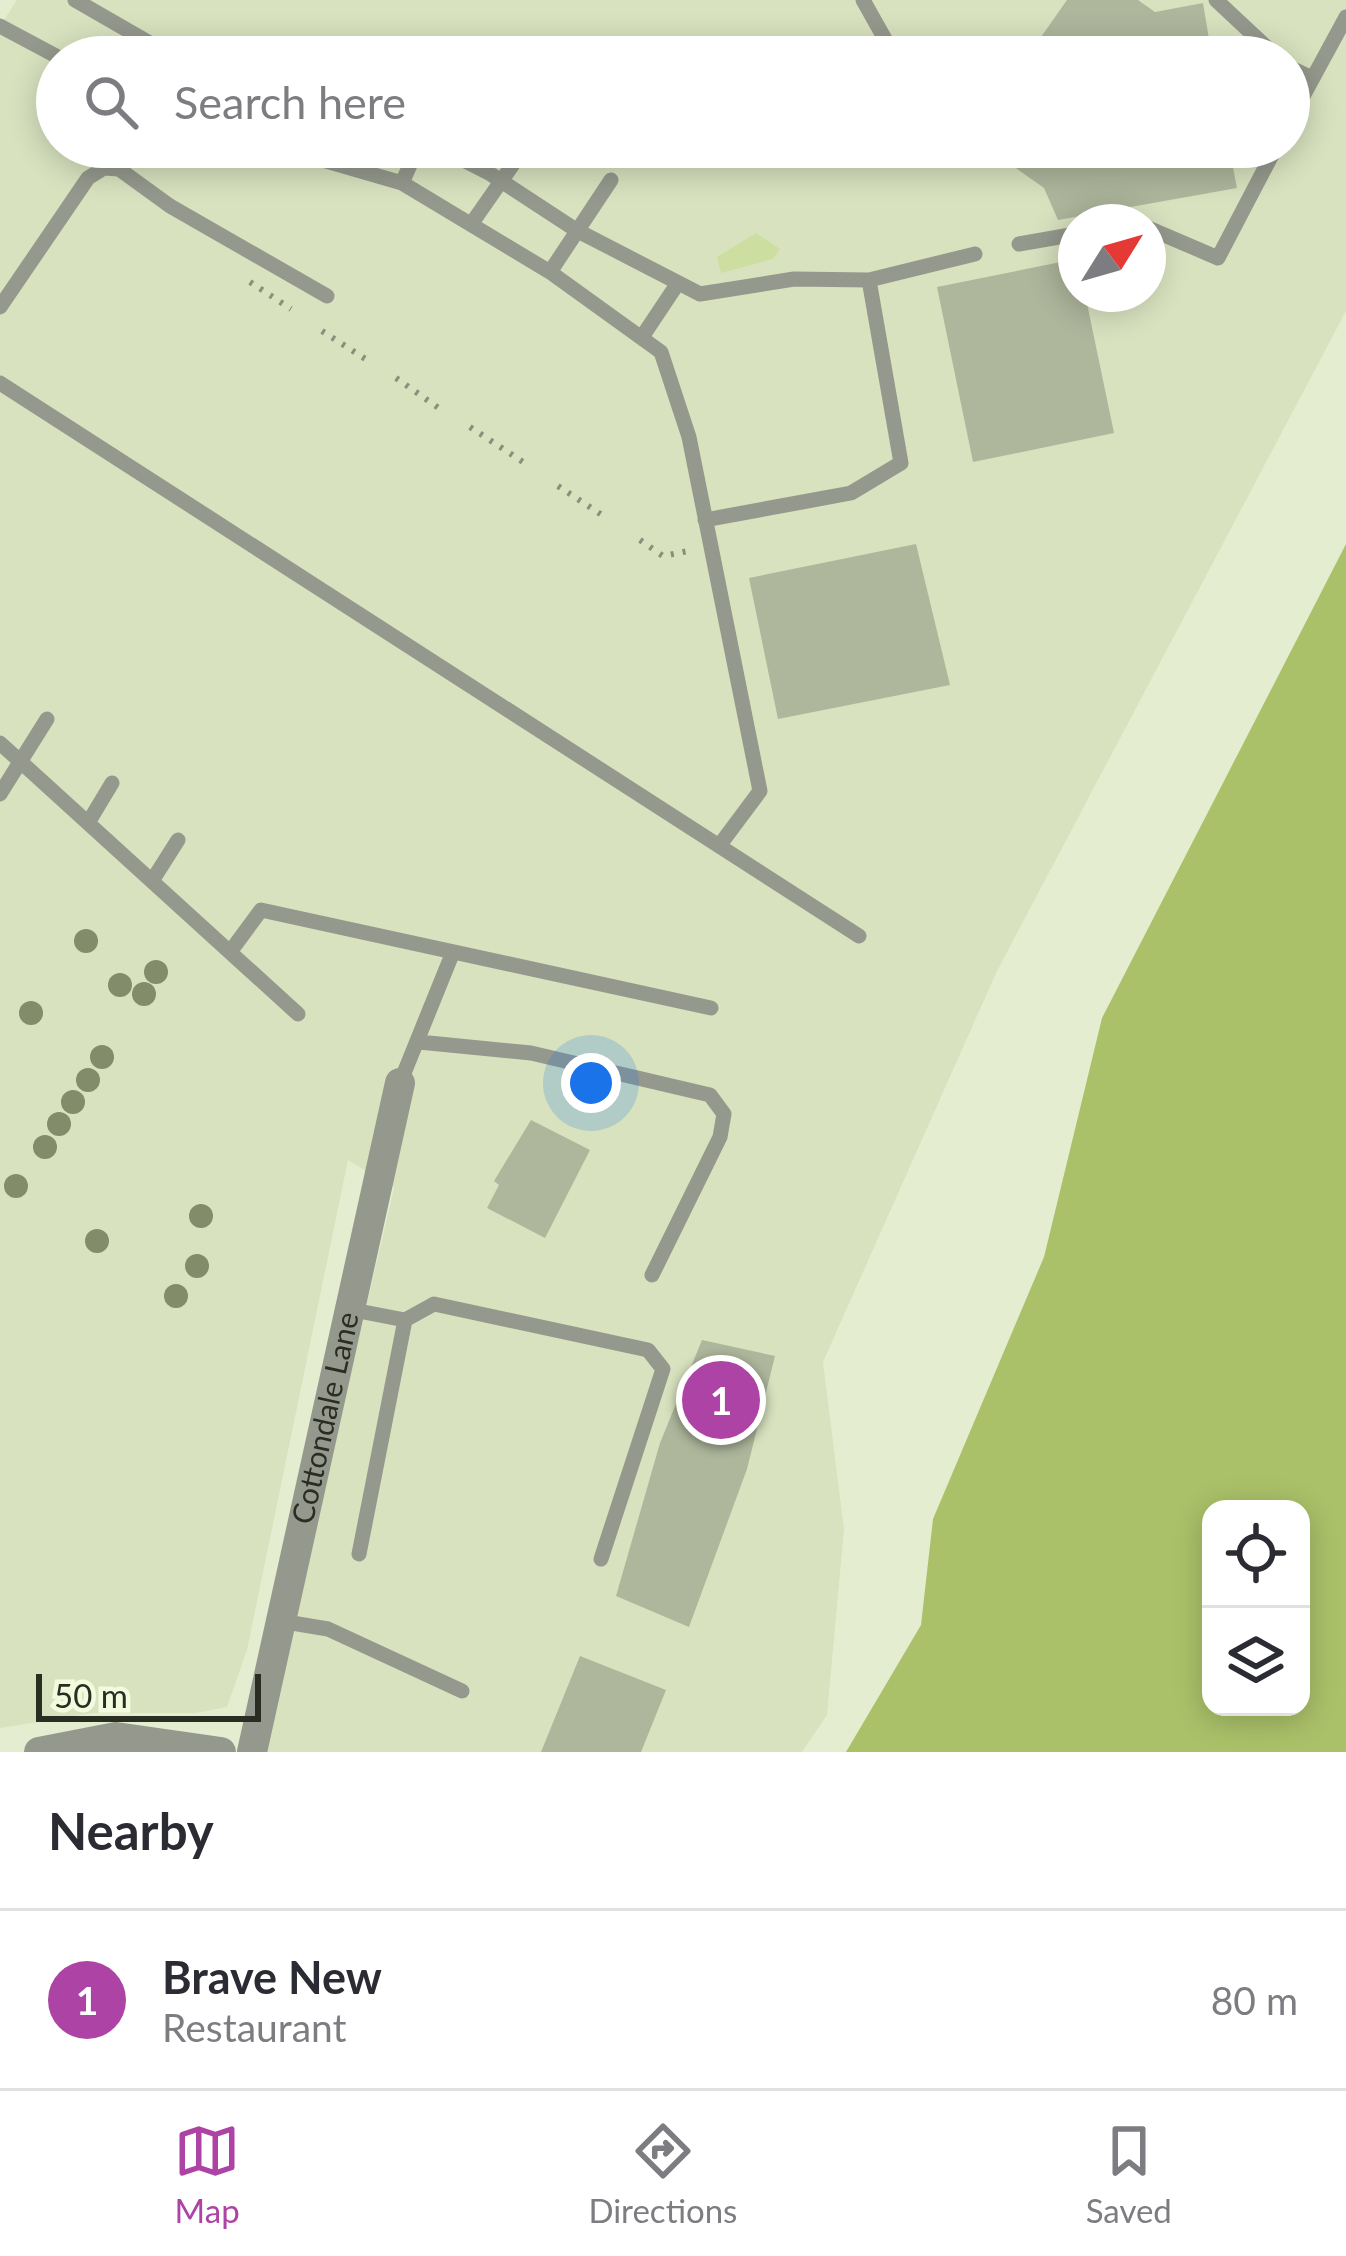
<!DOCTYPE html>
<html lang="en">
<head>
<meta charset="utf-8">
<style>
	body { margin:0; font-family:Lato,sans-serif; background:#f7f7f7; color:#2b2b33 }
	.controls { position:absolute; right:36px; bottom:36px; display:grid; overflow:hidden; border-radius:24px; box-shadow:0 6px 30px #0003 }
	.controls button { width:108px; height:108px; display:grid; place-items:center; padding:0; border:0; border-bottom:3px solid #e1e1e2; background:#fff; color:#2b2b33; font:60px sans-serif }
	.compass { position:absolute; left:1058px; top:204px; width:108px; height:108px; border-radius:50%; background:#fff; box-shadow:0 6px 30px #0003; rotate:53deg }
	.scale { position:absolute; left:36px; bottom:30px; width:225px; box-sizing:border-box; padding-left:12px; border:6px solid #292d22; border-top:0; font-size:33px; line-height:42px; white-space:nowrap; color:#292d22; -webkit-text-stroke:9px #f2fbde; paint-order:stroke }
	.you { position:absolute; left:591px; top:1083px; width:42px; height:42px; margin:-30px; border:9px solid #fff; border-radius:50%; background:#1a73e8; box-shadow:0 0 0 18px #1a73e833 }
	.badge { display:grid; place-items:center; width:78px; height:78px; border-radius:50%; background:#ad43a4; color:#fff; font-size:39px; font-weight:700 }
	.pin { position:absolute; translate:-50% -50%; border:6px solid #fff; box-shadow:0 3px 12px #0006 }
	.list { margin:0; padding:0; list-style:none }
	h2 { display:flex; justify-content:space-between; align-items:center; height:156px; margin:0; padding:0 48px; font-size:51px }
	h2 small { font-size:39px; font-weight:400; color:#7c7c81 }
	.list li { display:grid; grid-template-columns:78px 1fr auto; gap:36px; align-items:center; box-sizing:border-box; height:180px; padding:0 48px; border-top:3px solid #e1e1e2 }
	.list b { display:block; font-size:45px; white-space:nowrap }
	.list p { margin:0; font-size:39px; white-space:nowrap; color:#7c7c81 }
	.list em { font-size:39px; font-style:normal; color:#7c7c81 }
	.icon { flex:none; width:66px; height:66px; fill:none; stroke:currentColor; stroke-width:2; stroke-linecap:round; stroke-linejoin:round }
	.map { position:relative; flex:none; width:1346px; height:1752px; overflow:hidden }
	.search { position:absolute; background:#fff; box-shadow:0 6px 30px #0003; left:36px; right:36px; top:36px; height:132px; display:flex; align-items:center; gap:30px; box-sizing:border-box; padding:0 42px; border-radius:66px; color:#7c7c81; font-size:45px }
	.sheet { height:336px; background:#fff }
	nav { display:flex; justify-content:space-around; align-items:center; box-sizing:border-box; height:168px; border-top:3px solid #e1e1e2; background:#fff; font-size:33px; color:#7c7c81 }
	nav a { display:grid; justify-items:center; gap:6px }
	nav .on { color:#ad43a4 }
	.map>svg:first-child { display:block }
</style>
</head>
<body>
<div class="map">
<svg width="1346" height="1752" viewBox="0 0 1346 1752">
	<rect width="100%" height="100%" fill="#e5edd1"/>
	<path fill="#d8e2bf" fill-rule="evenodd" d="M17,0H1346V311L997,971L823,1362L844,1529L827,1715L802,1752H262L394,1188L348,1160L247,1650L227,1707L196,1713H94L0,1728V26ZM57,57H1289V147H57ZM1076,222H1148V294H1076Z"/>
	<path fill="#cddfa0" d="M756,233L780,249L773,259L721,273L717,257Z"/>
	<path fill="#aac169" fill-rule="evenodd" d="M1346,544V1752H846L921,1625L933,1519L1044,1257L1102,1018ZM1211,1509H1301V1707H1211Z"/>
	<path fill="#aeb79c" d="M1067,0H1138L1155,12L1203,3L1212,57H1027Z
		M986,147H1229L1237,188L1058,220L1044,188Z
		M1076,259V294H1085L1114,433L973,462L937,287Z
		M916,544L950,685L778,719L749,578Z
		M531,1120L590,1150L545,1238L487,1208L499,1185L494,1181Z
		M702,1340L775,1356L747,1469L689,1627L616,1596L660,1443Z
		M580,1656L666,1690L641,1752H541Z"/>
	<g fill="none" stroke-linecap="round" stroke-linejoin="round">
		<path stroke="#898f7b" stroke-width="6" stroke-dasharray="3 9" stroke-linecap="butt" d="M250,282L291,309
			M322,331L367,360
			M396,378L440,409
			M470,427L526,464
			M558,486L608,519
			M640,540L663,556L688,551"/>
		<path stroke="#95998d" stroke-width="15" d="M75,0L174,57
			M863,0L895,57
			M1216,0L1277,57
			M0,26L58,57
			M1289,67L1312,78
			M1289,122L1346,17
			M278,147L402,183L550,272L661,352L689,437L760,791L719,846
			M438,147L489,173L576,230L700,294L794,279L869,280L901,463L851,493L705,520
			M402,183L418,147
			M472,223L525,147
			M1148,228L1218,258L1276,147
			M1019,244L1076,234
			M550,272L611,180
			M869,280L975,254
			M0,307L88,178L104,168L119,169L170,206L327,296
			M642,337L676,286
			M0,383L859,936
			M0,743L298,1014
			M0,794L47,719
			M88,823L112,783
			M152,881L178,840
			M230,952L261,910L711,1008
			M419,1042L531,1053L710,1095L724,1114L720,1137L652,1275
			M400,1083L453,952
			M348,1309L405,1320L434,1304L648,1350L663,1369L601,1559
			M359,1554L405,1320
			M280,1621L328,1629L462,1691"/>
		<g stroke="#95998d" stroke-width="30">
			<path d="M39,1752L116,1737L221,1752"/>
			<path id="s1" d="M252,1752L400,1083"/>
		</g>
	</g>
	<g fill="#828b6a">
		<circle cx="86" cy="941" r="12"/>
		<circle cx="156" cy="972" r="12"/>
		<circle cx="120" cy="985" r="12"/>
		<circle cx="144" cy="994" r="12"/>
		<circle cx="31" cy="1013" r="12"/>
		<circle cx="102" cy="1057" r="12"/>
		<circle cx="88" cy="1080" r="12"/>
		<circle cx="73" cy="1102" r="12"/>
		<circle cx="59" cy="1124" r="12"/>
		<circle cx="45" cy="1147" r="12"/>
		<circle cx="16" cy="1186" r="12"/>
		<circle cx="201" cy="1216" r="12"/>
		<circle cx="97" cy="1241" r="12"/>
		<circle cx="197" cy="1266" r="12"/>
		<circle cx="176" cy="1296" r="12"/>
	</g>
	<g text-anchor="middle" stroke-width="9" stroke-linejoin="round" paint-order="stroke">
		<g font-size="30" fill="#292d22" stroke="#f2fbde">
			<text dy="10" stroke="none"><textPath href="#s1" startOffset="342">Cottondale Lane</textPath></text>
		</g>
	</g>
</svg>
<div class="controls">
<button><svg class="icon" aria-label="locate" viewBox="0 0 24 24"><circle cx="12" cy="12" r="6"/><path d="M12 2v4M12 18v4M2 12h4M18 12h4"/></svg></button>
<button><svg class="icon" aria-label="layers" viewBox="0 0 24 24"><path d="M12 4l9 5-9 5-9-5zM3 14l9 5 9-5"/></svg></button>
</div>
<svg class="compass" viewBox="-18 -18 36 36"><path d="M0-13l5 13h-10z" fill="#e53935"/><path d="M0 13l5-13h-10z" fill="#7c7c81"/></svg>
<div class="scale">50 m</div>
<div class="you"></div>
<div class="pin badge" style="left:721px;top:1400px">1</div>
<div class="search"><svg class="icon" aria-label="search" viewBox="0 0 24 24"><circle cx="10" cy="10" r="6"/><path d="M15 15l6 6"/></svg>Search here</div>
</div>
<section class="sheet">
<h2>Nearby<small></small></h2>
<ul class="list">
<li><span class="badge">1</span><div><b>Brave New</b><p>Restaurant</p></div><em>80 m</em></li>
</ul>
</section>
<nav>
<a class="on"><svg class="icon" aria-label="map" viewBox="0 0 24 24"><path d="M3 6l6-2 6 2 6-2v14l-6 2-6-2-6 2zM9 4v14M15 6v14"/></svg>Map</a>
<a><svg class="icon" aria-label="directions" viewBox="0 0 24 24"><path d="M12 3l9 9-9 9-9-9zM9 14v-3h6M13 9l2 2-2 2"/></svg>Directions</a>
<a><svg class="icon" aria-label="saved" viewBox="0 0 24 24"><path d="M7 4h10v16l-5-4-5 4z"/></svg>Saved</a>
</nav>
</body>
</html>
